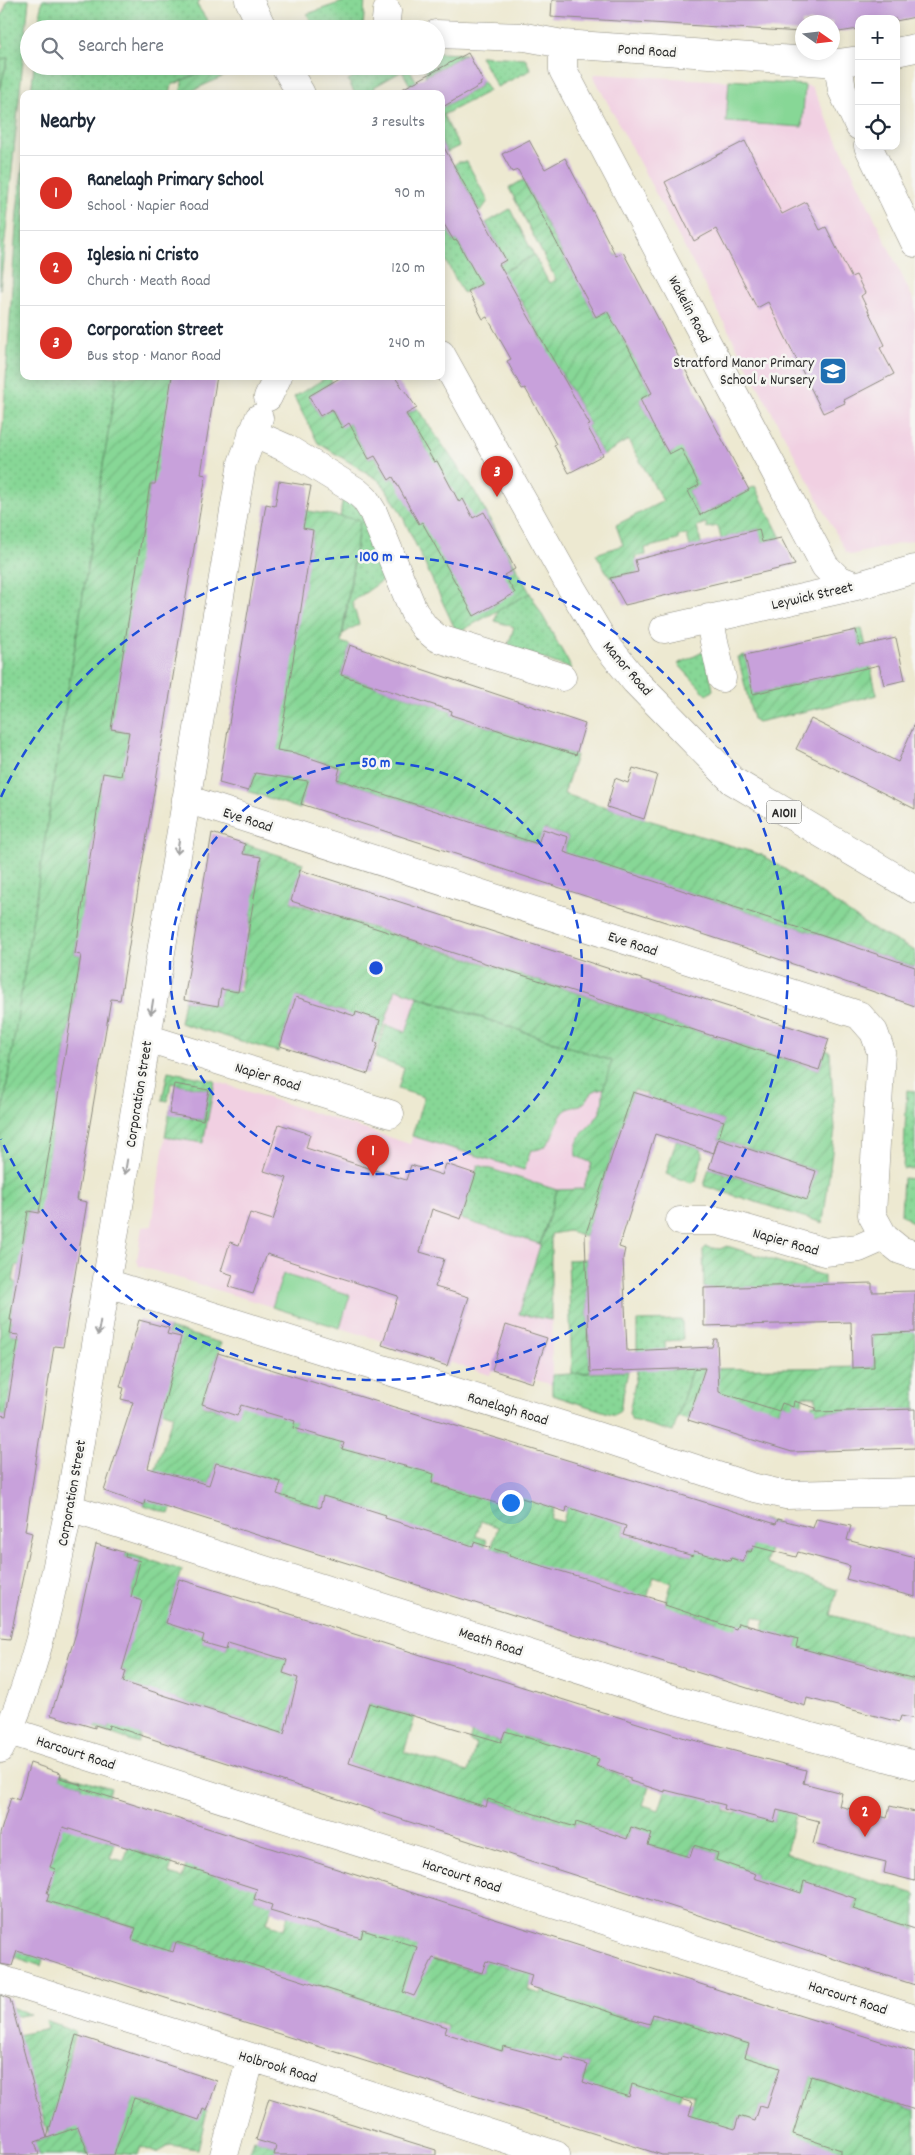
<!DOCTYPE html>
<html lang="en">
<head>
<meta charset="utf-8">
<style>
	body { margin:0; font-family:Dekko,sans-serif; background:#f2f2f3; color:#1f2937 }
	.controls { position:absolute; right:15px; top:15px; display:grid; overflow:hidden; border-radius:10px; box-shadow:0 2px 12px #0003 }
	.controls button { width:45px; height:45px; display:grid; place-items:center; padding:0; border:0; border-bottom:1px solid #e0e1e3; background:#fff; color:#1f2937; font:25px sans-serif }
	.compass { position:absolute; left:795px; top:15px; width:45px; height:45px; border-radius:50%; background:#fff; box-shadow:0 2px 12px #0003; rotate:104deg }
	.you { position:absolute; left:510px; top:1502px; width:18px; height:18px; margin:-12px; border:4px solid #fff; border-radius:50%; background:#1a73e8; box-shadow:0 0 0 8px #1a73e833 }
	.badge { display:grid; place-items:center; width:32px; height:32px; border-radius:50%; background:#d93025; color:#fff; font-size:16px; font-weight:700 }
	.pin { position:absolute; translate:-50% -41px; filter:drop-shadow(0 1px 2px #0008) }
	.pin::after { content:''; position:absolute; top:26px; width:18px; height:15px; background:inherit; clip-path:polygon(0 0,100% 0,50% 100%) }
	.list { margin:0; padding:0; list-style:none }
	h2 { display:flex; justify-content:space-between; align-items:center; height:65px; margin:0; padding:0 20px; font-size:21px }
	h2 small { font-size:16px; font-weight:400; color:#747a83 }
	.list li { display:grid; grid-template-columns:32px 1fr auto; gap:15px; align-items:center; box-sizing:border-box; height:75px; padding:0 20px; border-top:1px solid #e0e1e3 }
	.list b { display:block; font-size:19px; white-space:nowrap }
	.list p { margin:0; font-size:16px; white-space:nowrap; color:#747a83 }
	.list em { font-size:16px; font-style:normal; color:#747a83 }
	.icon { flex:none; width:28px; height:28px; fill:none; stroke:currentColor; stroke-width:2; stroke-linecap:round; stroke-linejoin:round }
	.map { position:relative; flex:none; width:915px; height:2155px; overflow:hidden }
	.search { position:absolute; background:#fff; box-shadow:0 2px 12px #0003; left:20px; top:20px; width:425px; height:55px; display:flex; align-items:center; gap:12px; box-sizing:border-box; padding:0 18px; border-radius:28px; color:#747a83; font-size:19px }
	.panel { position:absolute; background:#fff; box-shadow:0 2px 12px #0003; left:20px; top:90px; width:425px; height:290px; border-radius:10px }
	.map>svg:first-child { display:block }
</style>
</head>
<body>
<div class="map">
<svg width="915" height="2155" viewBox="0 0 915 2155">
	<defs>
		<pattern id="grass-dots" width="8" height="8" patternUnits="userSpaceOnUse" patternTransform="scale(1.25)"><rect width="8" height="8" fill="#87d796"/><path d="M2 2h.1M6 6h.1" fill="none" stroke="#75b981" stroke-width="1.8" stroke-linecap="round"/></pattern>
		<pattern id="garden-furrows" width="10" height="10" patternUnits="userSpaceOnUse" patternTransform="scale(1.25)"><rect width="10" height="10" fill="#87d796"/><path d="M-1 1l2-2M0 10L10 0M9 11l2-2" fill="none" stroke="#75b981"/></pattern>
	</defs>
	<rect width="100%" height="100%" fill="#f6f6f2"/>
	<filter id="ink" filterUnits="userSpaceOnUse"><feTurbulence type="fractalNoise" baseFrequency=".02" numOctaves="2"/><feDisplacementMap in="SourceGraphic" scale="10" xChannelSelector="R" yChannelSelector="G"/><feConvolveMatrix kernelMatrix="1 2 1 2 8 2 1 2 1" color-interpolation-filters="sRGB"/></filter>
	<filter id="wash" filterUnits="userSpaceOnUse"><feTurbulence type="fractalNoise" baseFrequency=".0096" numOctaves="4" result="noise"/><feDisplacementMap in="SourceGraphic" scale="20" xChannelSelector="R" yChannelSelector="G"/><feGaussianBlur stdDeviation="1.12" result="paint"/><feColorMatrix in="noise" values="0 0 0 0 0 0 0 0 0 0 0 0 0 0 0 0 0 1.4 0 .05"/><feComposite in="paint" operator="in"/></filter>
	<g filter="url(#wash)">
		<rect width="100%" height="100%" fill="#ede9d1"/>
		<path fill="#f1d0e2" d="M596,74L805,85L812,87L915,303V540L851,555L846,552L596,81L594,75Z
			M396,989L565,1044L633,1090L627,1110L592,1162L583,1189L551,1234L552,1385L533,1379L532,1383L492,1370L490,1375L449,1362L447,1366L382,1345L383,1341L139,1266L137,1260L142,1227L152,1226L165,1137L203,1143L215,1081L410,1144L424,1097L398,1089L404,1068L375,1058L386,1025L384,1024Z"/>
		<path fill="url(#grass-dots)" stroke="#598160" d="M8,0H29L0,290V88L8,59H0V48L3,47L1,18Z
			M42,0H200L197,5L213,29H38Z
			M348,0H365L363,29H315L307,14Z
			M436,53L465,54L425,76L427,66H436Z
			M480,56L525,58L531,70L497,87Z
			M34,66H216L172,85L170,94H31Z
			M371,66H408L422,92L415,94L402,71L374,87L377,94H355L348,80Z
			M483,81L489,91L443,115L459,146L447,152L441,142V108L481,86L480,83Z
			M24,155V376H117L0,1129V443L3,424L17,212Z
			M458,162H467L488,201L480,212L454,165Z
			M510,209L534,255L463,293L441,252V211L446,228L454,241L457,240L477,276L506,260L486,223Z
			M343,496L360,510L386,578L352,602L359,624L343,634L360,521L340,517Z
			M530,593L572,669L508,646L514,627L495,621L498,610Z
			M705,651L713,690L707,695L678,664Z
			M418,997L612,1061L604,1088C585,1091 592,1100 580,1105C573,1108 567,1107 562,1114C553,1128 553,1151 531,1150L524,1170L412,1136L424,1097L398,1089L404,1068L375,1058L386,1025L406,1032Z
			M907,1090L915,1091V1169H903Z
			M478,1165L557,1190L540,1244L461,1219Z
			M903,1178L915,1179V1225L901,1214Z
			M682,1320L683,1340L665,1341L666,1369H682L681,1349L695,1367L692,1369L673,1432L632,1420L629,1413L637,1371V1321Z
			M628,1371L620,1410L615,1415L552,1395V1375Z"/>
		<path fill="url(#garden-furrows)" stroke="#598160" d="M8,58L0,88V59Z
			M216,66H222L226,75L185,94H180L183,80Z
			M523,180L573,274L614,252L617,256L586,298L596,317L619,305L634,333L623,340L634,359L645,353L650,363L639,369L649,388L663,387L640,400L669,454L690,442L710,479L688,491L698,511L713,509L755,486L781,538L762,542L758,529L731,536L724,551L718,526L707,528L706,523L697,526L704,556L693,558L687,535L678,536V540L645,548L646,555L635,557L638,572L610,578L596,554L623,545L616,525L663,501L628,440L603,455L587,426L590,425L559,369L556,371L540,343L543,341L520,299L517,301L501,273L534,255L549,283L556,280L509,188Z
			M117,376H172L202,466L199,474L169,486L150,484L146,509L165,512L111,729L131,733L121,776L103,774L99,799L118,802L94,830L90,852L109,855L86,885L82,909L100,912L77,941L75,954L81,955L79,966L92,968L90,981L77,979L44,1186L79,1191L77,1200L41,1213L28,1211L22,1247L34,1249L32,1268L16,1265L13,1282L29,1286L37,1311L12,1307L10,1334L32,1338L17,1350L6,1416L0,1415V1129Z
			M329,376L332,382L309,396L320,416L332,409L342,427L349,423L369,459L375,456L389,480L430,456L417,432L400,418L417,408L475,492L530,593L457,633L400,511L384,486L377,479L318,443L294,397Z
			M297,509L360,520L341,642L350,645L341,675L452,711L451,715L576,755L564,794L762,855L805,882L869,927L915,951V967L793,926L564,853L568,837L544,829L538,844L337,779L340,767L316,760L300,809L248,791L255,773L259,747L303,597L304,584L291,550L309,553L313,531L294,527Z
			M862,629L877,695L758,722L753,719L738,657L745,655L754,694L865,668L856,630Z
			M245,844L303,863L291,902L819,1070L826,1050L830,1052L835,1129L823,1223L704,1186L709,1168L806,1200L816,1171L718,1139L724,1121L646,1097L647,1094L634,1090L585,1236L568,1231L551,1234V1320L519,1314L557,1190L583,1189L592,1163L576,1156C574,1135 589,1129 599,1114C604,1106 602,1096 604,1087C606,1079 609,1070 612,1061L396,989L378,1043L374,1042L380,1020L356,1013L350,1033L344,1012L320,1005L314,1022L304,1019L309,1001L297,997L278,1052L180,1023L184,1000L218,1006L221,989L240,992L244,967L225,963L230,933L249,936L252,913L233,910L239,878L257,881L261,857L243,854Z
			M168,1071L215,1081L203,1143L165,1137L170,1109L190,1113L189,1118L203,1120L209,1090L171,1083L168,1101L162,1100Z
			M676,1141L700,1148L703,1153L696,1181L691,1183L666,1174Z
			M727,1246L824,1276V1285L704,1288L703,1250L706,1247L720,1249Z
			M586,1259L590,1372L572,1374L568,1260Z
			M872,1294L915,1332V1409L812,1412V1404H816V1397L803,1396L802,1403L791,1418L787,1405L782,1403L779,1411L697,1393L688,1420L678,1417L692,1369L874,1367Z
			M169,1328L221,1343L202,1405L219,1410L242,1402L289,1419L298,1411L293,1428L310,1433L346,1438L342,1449L370,1433L363,1455L390,1462L397,1440L441,1454L432,1484L445,1488L466,1462L555,1503L551,1519L563,1522L570,1496L612,1521L625,1526L623,1535L640,1540L647,1519L679,1552L692,1556L695,1547L720,1542L716,1557L729,1561L731,1558L743,1562L747,1551L751,1552L761,1519L776,1523L766,1564L837,1590L831,1615L915,1637V1678L822,1654H794L798,1639L786,1635L781,1651L755,1659L765,1620L754,1616L751,1628L730,1652L713,1631L716,1622L682,1611L658,1628L672,1582L654,1576L643,1611L616,1615L623,1589L599,1581L592,1607L505,1568L510,1554L496,1549L483,1574L498,1527L481,1521L476,1536L487,1540L483,1553C453,1533 413,1540 378,1540L386,1515L323,1497L316,1520L309,1504L283,1496L273,1507L281,1482L216,1463L209,1485L181,1478L170,1514L144,1505L173,1415L152,1408L180,1337L167,1334Z
			M126,1553L182,1570L171,1607L209,1619L202,1642L226,1649L233,1627L239,1646L287,1660L283,1673L292,1676L301,1650L364,1719L370,1703L415,1717L404,1752L468,1772L476,1744L469,1741L472,1733L501,1742L509,1717L513,1718L523,1686L525,1687L516,1717L517,1734L541,1742L546,1727L599,1758L597,1766L649,1787L643,1805L659,1810L669,1779L731,1783L724,1811L736,1814L737,1811L774,1822L777,1810L795,1814L786,1853L915,1894V1929L853,1910L857,1900L748,1899L756,1874L742,1869L740,1874L714,1865L718,1853L694,1845L683,1879L678,1854L651,1846L644,1866L639,1837L641,1830L631,1827L627,1839L612,1834L606,1854L603,1831L576,1822L570,1842L560,1822L489,1799L486,1807L349,1763L351,1755L156,1693L138,1743L95,1728V1725L108,1729L126,1671L100,1663L118,1593L133,1587L140,1562L125,1557Z
			M61,1773L111,1788L100,1822V1839L115,1844L110,1858L124,1861L132,1836L143,1839L139,1852L163,1859L168,1846L177,1847L169,1874L182,1878L186,1866L261,1877L254,1899L266,1903L280,1880L267,1923L284,1929L289,1912L315,1894L306,1922L324,1928L325,1926L365,1922L399,1942L411,1945L417,1927L423,1929L415,1955L482,1973L490,1949L497,1964L522,1972L526,1959L537,1962L528,1990L541,1994L546,1979L578,2002L590,2006L598,1982L616,2007L614,2014L650,2024L653,2014L702,2029L706,2016L717,2020L713,2033L737,2041L753,2031L745,2057L768,2064L788,2042L779,2069L793,2074L802,2105L819,2052L817,2078L842,2086L890,2077L883,2100L914,2110L915,2108V2155H840L785,2132L771,2109L760,2106L755,2121L739,2116L730,2143L685,2129L695,2095L682,2091L679,2099L632,2085L625,2110L579,2095L588,2065L564,2058L555,2088L548,2086L556,2060L539,2054L535,2066L503,2046L487,2099L500,2050L474,2042L471,2050L439,2051L447,2025L436,2022L432,2034L359,2011L363,2000L352,1996L344,2021L339,2020L346,1994L318,1985L309,2010L236,1960L176,1942L168,1965L128,1952L135,1927L107,1919L99,1943L43,1959L41,1966L15,1957L21,1939L0,1915L45,1906L49,1894L35,1889L38,1864L78,1798L82,1785L59,1778Z
			M0,2003L30,2014L14,2017L18,2035L48,2028L46,2020L75,2031L67,2066L129,2111L133,2100V2086L139,2100L199,2119L203,2109L207,2111L198,2149L170,2145L156,2153L141,2147L138,2155L114,2153L80,2131L89,2155H39L37,2149L25,2146L49,2137L39,2104L33,2106L24,2051L9,2055Z
			M254,2139L276,2146L283,2155H249Z"/>
		<path fill="#87d796" stroke="#598160" d="M729,80L805,85L802,127L726,122Z
			M283,1274L350,1295L340,1328L272,1307Z"/>
		<g id="blocks">
			<path fill="#c8a1db" fill-rule="evenodd" d="M552,0H915V17L896,21V19H859V29L832,33V22H802V32L551,17Z
				M468,53L483,81L480,83L481,85L441,108V94H393Z
				M529,140L545,169L565,158L616,256L623,252L749,490L700,515L688,491L699,485L681,448L669,454L652,424L640,399L652,393L628,347L607,311L596,317L518,170L512,172L502,154Z
				M745,141L782,214L806,202L820,230L826,227L851,277L856,275L865,293L861,296L885,345L880,348L894,374L844,400L845,403L823,413L768,302L757,308L716,229L694,241L665,182Z
				M441,142L506,260L499,264L590,425L587,426L603,455L569,473L554,445L556,444L541,416L525,388L522,389L507,361L511,359L487,317L483,319L468,291L481,284L457,240L454,241L441,219Z
				M172,376H217L201,474L206,475L120,1000L111,999L82,1171L77,1200L87,1202L63,1347L54,1346L25,1531L32,1533L10,1639L0,1638V1415L6,1416L19,1335L10,1334L12,1320H10L28,1211L39,1213L75,993L81,955L75,954L103,773L121,776L129,732L111,729L146,509L150,484H155Z
				M343,376H394L417,408L406,414L434,462L437,461L459,502L463,499L473,518L484,512L510,559L515,569L504,575L515,593L474,616L422,522L419,524L393,477L389,480L375,456L369,459L349,423L342,428L332,409L320,416L309,396Z
				M279,481L311,486L303,528L313,530L285,713L277,750L295,753L340,768L337,779L538,844L543,829L568,837L564,852L793,926L915,967V1006L752,950L301,804L308,781L255,773L248,791L219,783L266,504L275,506Z
				M759,529L762,542L781,538L795,565L625,605L610,578L638,572L635,560Z
				M856,630L860,646L896,638L905,680L884,685L879,665L753,694L745,655Z
				M350,645L585,724L576,755L451,715L452,711L341,675Z
				M811,719L898,762L915,723V809L796,749Z
				M633,768L657,775L644,819L607,807L615,778L628,783Z
				M212,833L245,844L243,854L261,857L238,992L221,989L218,1006L184,1000Z
				M300,870L829,1039L819,1070L291,901Z
				M296,997L355,1016L356,1012L380,1020L374,1042L378,1043L368,1074L280,1046Z
				M174,1084L209,1090L203,1120L169,1114Z
				M633,1092L724,1121L714,1153L655,1134L619,1247L625,1249L623,1258L627,1351L712,1347L714,1339H717L719,1392L779,1411L782,1403L793,1407L794,1401L816,1408V1412L915,1409V1448L792,1452L688,1420L705,1368L590,1372L585,1236Z
				M279,1124L310,1134L306,1148L406,1180L411,1165L442,1175L446,1164L476,1174L461,1219L432,1209L420,1252L444,1259L435,1287L469,1297L447,1366L382,1345L398,1296L267,1254L253,1294L229,1287L233,1275L221,1271L230,1242L239,1245L250,1213L273,1220L287,1178L264,1171Z
				M718,1139L816,1171L807,1200L709,1168Z
				M872,1283V1292L915,1291V1332L873,1334L874,1367L852,1368L851,1322L704,1326V1288Z
				M139,1320L169,1328L167,1334L181,1337L148,1468L209,1485L216,1463L229,1466L281,1482L277,1494L320,1508L323,1496L351,1504L386,1515L385,1518L455,1540L473,1546L474,1542L510,1554L509,1556L666,1602L665,1605L736,1629L738,1623L798,1639L796,1647L915,1679V1719L901,1716L899,1722L807,1698L805,1706L145,1500L144,1505L104,1491L133,1402L121,1399L124,1388L120,1387Z
				M506,1325L547,1338L532,1383L492,1370Z
				M218,1353L776,1524L778,1519L813,1528L816,1519L851,1526L847,1540L915,1558V1597L846,1579L850,1566L798,1552L796,1557L753,1546L751,1552L747,1551L743,1562L731,1558L730,1561L694,1551L693,1556L623,1535L626,1526L567,1507L566,1512L509,1494L505,1506L432,1483L434,1474L342,1449L344,1443L293,1428L295,1421L241,1405L237,1416L202,1404Z
				M96,1544L126,1553L125,1557L140,1561L131,1597L142,1601L122,1670L126,1671L123,1682L284,1734L298,1678L283,1673L287,1660L228,1642L226,1649L215,1646L202,1642L204,1635L166,1623L179,1579L682,1737L806,1770L803,1783L842,1793L839,1806L887,1818L890,1806L915,1812V1881L884,1873L886,1862L813,1844L819,1821L777,1810L774,1822L724,1809L725,1805L665,1790V1792L630,1781V1778L596,1766L599,1759L505,1731L501,1742L369,1703L349,1763L486,1807L488,1799L575,1827L576,1822L627,1839L631,1827L652,1834L648,1845L690,1857L694,1845L718,1853L716,1860L756,1874L754,1878L801,1893L804,1881L857,1899L853,1909L915,1929V1985L109,1725L108,1729L95,1725V1728L51,1715L76,1633Z
				M30,1763L61,1773L60,1778L82,1785L81,1788L915,2052V2110L811,2076L793,2134L841,2150V2155H662L17,1951L12,1966L0,1964V1834L11,1797L19,1800ZM63,1827L257,1889L254,1899L272,1905L270,1911L361,1938L363,1930L417,1947L403,1992L414,1996L433,1958L482,1973L486,1961L532,1975L529,1986L632,2019L650,2024L653,2014L749,2044L745,2057L780,2068L767,2108L760,2106L755,2121L739,2116L735,2129L689,2115L693,2103L632,2084L629,2097L583,2082L588,2065L564,2058L563,2062L503,2046L502,2051L445,2033L447,2027L228,1957L176,1942L173,1952L132,1939L136,1928L47,1901L49,1894L47,1893L55,1869L50,1867Z
				M0,1995L10,1999L47,2138L35,2142L39,2155H0Z
				M76,2035L217,2081L207,2111L203,2109L199,2120L134,2098L114,2155H89L78,2127L47,2138Z
				M269,2098L436,2150V2155H274L276,2146L256,2140Z"/>
		</g>
	</g>
	<g filter="url(#ink)">
		<use href="#blocks" fill-opacity="0" stroke="#8c8a7e" stroke-width="1"/>
		<g fill="none" stroke-linecap="round" stroke-linejoin="round">
			<g stroke="#8c8a7e" stroke-width="29">
				<path id="street" d="M385,29L387,11
					M436,34L525,37L563,44L838,63L859,60
					M563,44V70L825,566L838,579L856,586
					M896,52L915,48
					M838,63L842,90L859,126
					M868,146L915,243
					M268,397L278,376
					M252,433L286,448L356,491L365,499L373,512L414,612L425,628L437,638L562,677
					M709,618L722,678
					M664,629L856,586L915,569
					M186,799L859,1015L874,1032L881,1052L872,1215L884,1237
					M147,1038L390,1114
					M680,1221H719L825,1252L859,1248L884,1237L900,1250L915,1255
					M107,1283L597,1436L751,1487L786,1495L915,1492
					M69,1508L675,1700L915,1765
					M9,1731L915,2019
					M0,1749C37,1673 52,1590 69,1508L242,463L259,418
					M0,1979L293,2070L556,2155
					M224,2155L251,2057"/>
			</g>
			<g stroke="#8c8a7e" stroke-width="29">
				<path id="primary" d="M249,0L263,29
					M285,66L301,94
					M441,354L568,582L604,642L635,681L733,781L915,889"/>
			</g>
			<use href="#street" stroke="#fff" stroke-width="28"/>
			<use href="#primary" stroke="#fff" stroke-width="28"/>
		</g>
		<defs><path id="oneway-shaft" d="M-6 0H5M1.5-3L5.5 0L1.5 3" fill="none" stroke-width="1.6" stroke-linecap="round" stroke-linejoin="round" transform="scale(1.25)"/></defs>
		<g stroke="#a0a0a0">
			<use href="#oneway-shaft" transform="translate(178 847) rotate(99)"/>
			<use href="#oneway-shaft" transform="translate(152 1007) rotate(99)"/>
			<use href="#oneway-shaft" transform="translate(126 1167) rotate(99)"/>
			<use href="#oneway-shaft" transform="translate(99 1328) rotate(100)"/>
		</g>
	</g>
	<g fill="none" stroke="#1d4ed8" stroke-width="2.5" stroke-dasharray="9 6">
		<circle cx="376" cy="968" r="206"/>
		<path d="M1 797A412 412 0 1 1 1 1139"/>
	</g>
	<defs>
		<g id="school-square" transform="scale(1.4375)"><rect x="-9" y="-9" width="18" height="18" rx="4" fill="#1f6fb2" stroke="#f6f6f2"/><path d="M0-5L7-2L0 1L-7-2ZM-4 1L0 2.5L4 1V4Q0 6-4 4Z" fill="#fff"/></g>
	</defs>
	<g fill-rule="evenodd">
		<use href="#school-square" x="833" y="371"/>
	</g>
	<g text-anchor="middle" stroke-width="5" stroke-linejoin="round" paint-order="stroke">
		<rect fill="#f6f6f2" stroke="#686867" stroke-width="1" x="766.5" y="800.5" width="35" height="23" rx="4"/>
		<g font-size="14" font-weight="bold" fill="#2b2b2b">
			<text x="784" y="817">A1011</text>
		</g>
		<g font-size="15" fill="#2b2b2b" stroke="#f6f6f2">
			<text transform="translate(647 50) rotate(4)" y="5">Pond Road</text>
			<text transform="translate(690 309) rotate(62)" y="5">Wakelin Road</text>
			<text transform="translate(812 595) rotate(-13)" y="5">Leywick Street</text>
			<text transform="translate(628 668) rotate(49)" y="5">Manor Road</text>
			<text transform="translate(248 819) rotate(18)" y="5">Eve Road</text>
			<text transform="translate(633 943) rotate(18)" y="5">Eve Road</text>
			<text transform="translate(268 1076) rotate(17)" y="5">Napier Road</text>
			<text transform="translate(138 1094) rotate(-81)" y="5">Corporation Street</text>
			<text transform="translate(786 1241) rotate(16)" y="5">Napier Road</text>
			<text transform="translate(508 1408) rotate(17)" y="5">Ranelagh Road</text>
			<text transform="translate(71 1493) rotate(-80)" y="5">Corporation Street</text>
			<text transform="translate(491 1641) rotate(18)" y="5">Meath Road</text>
			<text transform="translate(76 1752) rotate(18)" y="5">Harcourt Road</text>
			<text transform="translate(462 1875) rotate(18)" y="5">Harcourt Road</text>
			<text transform="translate(848 1997) rotate(18)" y="5">Harcourt Road</text>
			<text transform="translate(278 2066) rotate(17)" y="5">Holbrook Road</text>
		</g>
		<g font-size="15" fill="#2b2b2b" stroke="#f6f6f2" text-anchor="end">
			<text x="814" y="367">Stratford Manor Primary<tspan x="814" dy="17">School &amp; Nursery</tspan></text>
		</g>
	</g>
	<circle cx="376" cy="968" r="8" fill="#1d4ed8" stroke="#f6f6f2" stroke-width="2.5"/>
	<g font-size="15" text-anchor="middle" font-weight="bold" fill="#1d4ed8" stroke="#f6f6f2" stroke-width="5" stroke-linejoin="round" paint-order="stroke">
		<text x="376" y="561">100 m</text>
		<text x="376" y="767">50 m</text>
	</g>
</svg>
<div class="controls">
<button>+</button>
<button>−</button>
<button><svg class="icon" aria-label="locate" viewBox="0 0 24 24"><circle cx="12" cy="12" r="6"/><path d="M12 2v4M12 18v4M2 12h4M18 12h4"/></svg></button>
</div>
<svg class="compass" viewBox="-18 -18 36 36"><path d="M0-13l5 13h-10z" fill="#e53935"/><path d="M0 13l5-13h-10z" fill="#747a83"/></svg>
<div class="you"></div>
<div class="pin badge" style="left:373px;top:1176px">1</div>
<div class="pin badge" style="left:865px;top:1837px">2</div>
<div class="pin badge" style="left:497px;top:497px">3</div>
<div class="search"><svg class="icon" aria-label="search" viewBox="0 0 24 24"><circle cx="10" cy="10" r="6"/><path d="M15 15l6 6"/></svg>Search here</div>
<section class="panel">
<h2>Nearby<small>3 results</small></h2>
<ul class="list">
<li><span class="badge">1</span><div><b>Ranelagh Primary School</b><p>School · Napier Road</p></div><em>90 m</em></li>
<li><span class="badge">2</span><div><b>Iglesia ni Cristo</b><p>Church · Meath Road</p></div><em>120 m</em></li>
<li><span class="badge">3</span><div><b>Corporation Street</b><p>Bus stop · Manor Road</p></div><em>240 m</em></li>
</ul>
</section>
</div>
</body>
</html>
